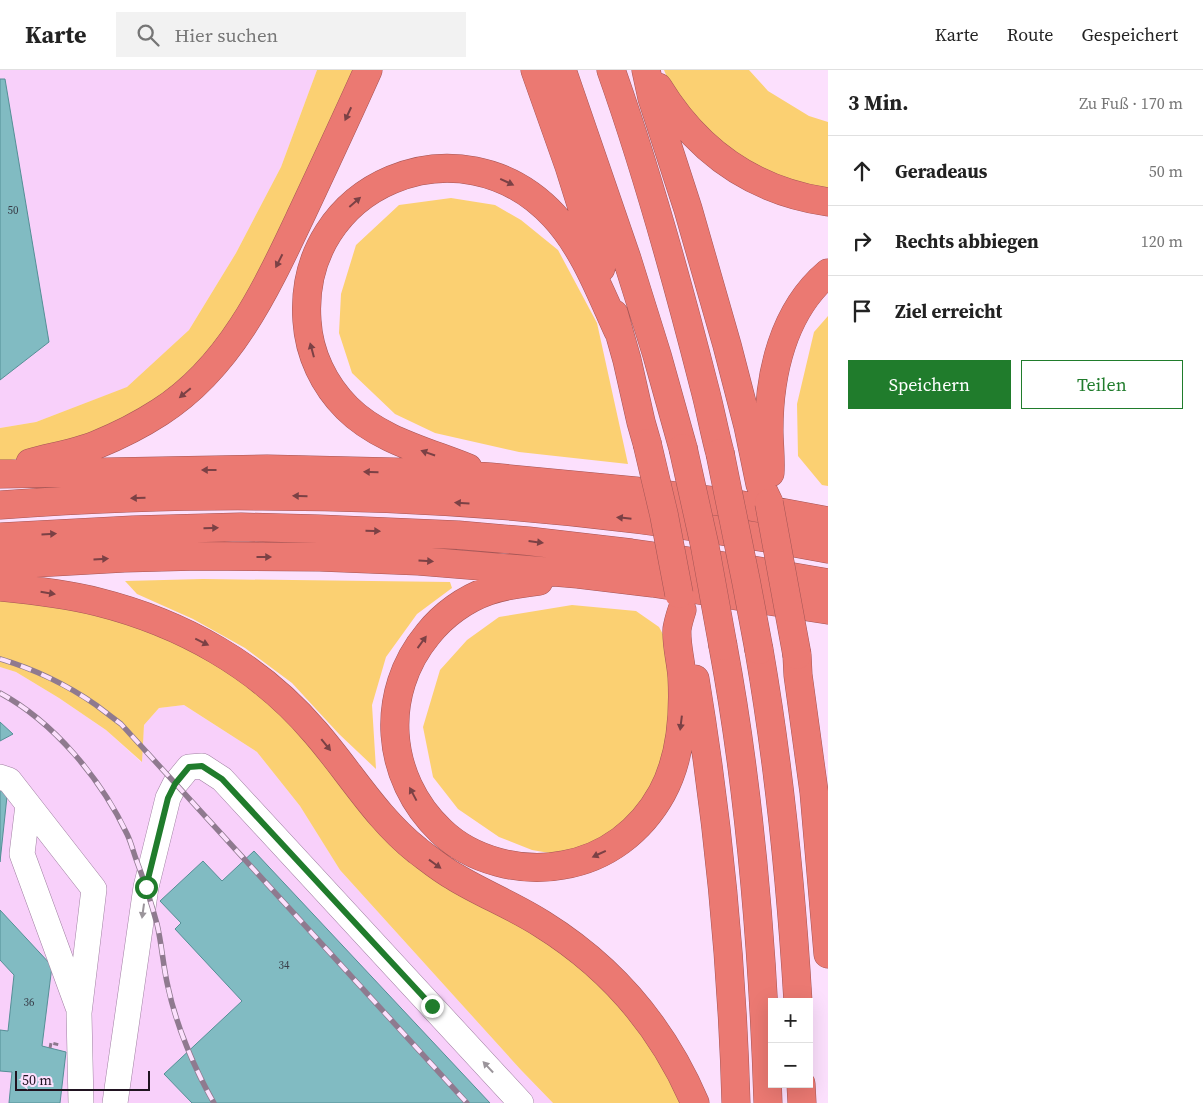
<!DOCTYPE html>
<html lang="de">
<head>
<meta charset="utf-8">
<style>
	body { margin:0; font-family:"Source Serif 4",serif; background:#f2f2f2; color:#222 }
	.controls { position:absolute; right:15px; bottom:15px; display:grid; overflow:hidden; border-radius:0px; box-shadow:0 5px 20px #0002 }
	.controls button { width:45px; height:45px; display:grid; place-items:center; padding:0; border:0; border-bottom:1px solid #e0e0e0; background:#fff; color:#222; font:25px sans-serif }
	.scale { position:absolute; left:15px; bottom:12px; width:135px; box-sizing:border-box; padding-left:5px; border:2px solid #201320; border-top:0; font-size:14px; line-height:18px; white-space:nowrap; color:#201320; -webkit-text-stroke:4px #fce0fd; paint-order:stroke }
	.stop { position:absolute; width:15px; height:15px; margin:-11px; border:4px solid #207c2c; border-radius:50%; background:#fff }
	.stop.end { background:#207c2c; border-color:#fff; box-shadow:0 1px 5px #0008 }
	.list { margin:0; padding:0; list-style:none }
	h2 { display:flex; justify-content:space-between; align-items:center; height:65px; margin:0; padding:0 20px; font-size:21px }
	h2 small { font-size:16px; font-weight:400; color:#767676 }
	.list li { display:grid; grid-template-columns:32px 1fr auto; gap:15px; align-items:center; box-sizing:border-box; height:70px; padding:0 20px; border-top:1px solid #e0e0e0 }
	.list b { display:block; font-size:19px; white-space:nowrap }
	.list em { font-size:16px; font-style:normal; color:#767676 }
	.actions { display:flex; gap:10px; padding:15px 20px }
	.actions a { flex:1; padding:11px 0; border:1px solid #207c2c; border-radius:0px; text-align:center; font-size:18px; color:#207c2c }
	.actions .main { background:#207c2c; color:#fff }
	.icon { flex:none; width:28px; height:28px; fill:none; stroke:currentColor; stroke-width:2; stroke-linecap:round; stroke-linejoin:round }
	.map { position:relative; flex:none; width:828px; height:1033px; overflow:hidden }
	header { display:flex; align-items:center; gap:30px; box-sizing:border-box; height:70px; padding:0 25px; background:#fff; border-bottom:1px solid #e0e0e0 }
	header strong { font-size:24px }
	nav { display:flex; gap:28px; margin-inline-start:auto; font-size:18px }
	.search { width:350px; height:45px; background:#f2f2f2; display:flex; align-items:center; gap:12px; box-sizing:border-box; padding:0 18px; border-radius:0px; color:#767676; font-size:19px }
	main { display:flex }
	aside { flex:1; background:#fff }
	.map>svg:first-child { display:block }
</style>
</head>
<body>
<header>
<strong>Karte</strong>
<div class="search"><svg class="icon" aria-label="search" viewBox="0 0 24 24"><circle cx="10" cy="10" r="6"/><path d="M15 15l6 6"/></svg>Hier suchen</div>
<nav><a>Karte</a><a>Route</a><a>Gespeichert</a></nav>
</header>
<main>
<div class="map">
<svg width="828" height="1033" viewBox="0 0 828 1033">
	<rect width="100%" height="100%" fill="#fce0fd"/>
	<path fill="#f8d0fa" d="M0,0H317L281,97L236,183L189,260L128,317L36,352L0,358Z
		M0,597L16,602L59,628L106,660L141,692L144,655L159,638L184,635L257,682L300,736L340,800L521,1000L553,1033H0Z"/>
	<path fill="#fbd072" d="M317,0H360L235,256L143,345L22,388L0,392V358L36,352L127,317L189,260L236,183L281,97Z
		M664,0H749L768,21L809,46L828,52V123L779,111L717,75L669,12Z
		M451,128L495,135L521,150L558,180L597,253L628,394L519,382L435,363L395,344L352,303L339,263L341,224L356,175L399,135Z
		M828,246V416L822,415L798,386L797,334L814,262Z
		M203,509L450,512L452,518L417,544L386,587L372,635L376,699L339,664L292,613L245,578L193,549L137,524L125,511Z
		M0,527L50,533L155,561L227,597L277,636L352,726L558,876L627,939L685,1033H553L521,1000L340,800L300,736L257,682L184,635L159,638L144,655L142,692L106,660L59,628L16,602L0,597Z
		M572,535L636,541L659,557L665,568L668,569L671,650L665,677L651,718L639,736L621,755L602,768L561,785L532,780L499,767L458,739L433,707L423,657L440,600L467,570L499,547Z"/>
	<path fill="#81bbc2" stroke="#558f96" d="M0,9H5L49,272L0,310Z
		M0,652L13,664L0,671Z
		M0,716L8,717L0,792Z
		M254,781L490,1033H192L164,1004L242,931L175,859L181,853L160,831L203,791L222,811Z
		M0,840L52,896L42,976L66,982L60,1033H9L12,1002L0,1001V960L8,961L14,905L0,890Z"/>
	<g fill="none" stroke-linecap="round" stroke-linejoin="round">
		<g stroke="#a080a2" stroke-width="26">
			<path id="minor" d="M0,707L9,710L94,819L79,943L81,1033
				M28,735L22,784L78,937
				M115,1033L146,817L168,728L175,714L189,697L202,696L222,709L521,1033"/>
		</g>
		<g stroke="#a45555" stroke-width="29">
			<path id="highway" d="M535,0L569,96L601,198
				M562,0L627,189L657,285L683,378
				M611,0C648,104 677,210 704,316C710,338 714,361 720,383
				M646,0L652,28L688,139L727,275L748,356L760,414L769,433
				M658,17C697,81 753,121 828,132
				M614,244L627,290L641,352L647,373
				M30,393C51,387 76,383 96,375C118,366 140,355 160,342C232,296 268,215 303,141C325,94 347,47 368,0
				M468,398C426,381 379,370 347,338C324,315 309,284 307,251C297,114 461,46 554,146C584,178 600,222 618,261
				M770,403C771,388 769,374 769,360C769,304 783,241 828,203
				M0,404L267,399L435,403L490,407L635,421L731,433L828,451
				M0,435C88,429 175,425 263,426C451,426 643,444 828,479
				M0,467L133,460L241,457L319,459L458,465L528,471L631,483L746,499L828,513
				M0,495L124,488L199,486L320,487L419,491L578,504L653,513L828,540
				M539,511C522,513 505,515 488,521C465,529 443,545 428,564C379,623 385,708 441,761C472,791 522,803 563,795C606,788 641,761 662,723C681,688 684,645 682,607C681,591 676,575 677,559C678,553 680,546 682,540
				M0,517C32,520 66,524 98,532C182,553 259,596 315,662C350,702 376,748 418,781C430,790 442,800 455,807C483,824 514,836 542,854C611,897 663,958 695,1033
				M723,576C751,727 763,880 768,1033
				M759,580C779,696 791,814 798,932
				M797,585L798,605L814,722L828,884
				M695,609C718,749 732,891 736,1033
				M801,1014L802,1033"/>
		</g>
		<path stroke="#8d788d" stroke-width="3" stroke-dasharray="5 2.5" stroke-linecap="butt" d="M50,978L51,973L60,975"/>
		<use href="#minor" stroke="#fff" stroke-width="25"/>
		<use href="#highway" stroke="#eb7972" stroke-width="28"/>
		<g stroke="#8f7a8f" stroke-width="5.5">
			<path id="rail" d="M0,589C34,599 67,615 96,635C104,641 113,648 121,654L467,1033
				M0,623C54,652 101,709 127,764C131,772 133,781 136,789C144,810 151,832 157,854C162,875 163,896 168,917C176,955 195,1000 214,1033"/>
		</g>
		<use href="#rail" stroke="#fce0fd" stroke-width="4" stroke-dasharray="11" stroke-linecap="butt"/>
		<g stroke="#a45555" stroke-width="29" stroke-linecap="butt">
			<path id="highway-bridge" d="M647,373L664,445L679,524
				M683,378L705,477L723,576
				M720,383L746,511L759,580
				M769,433L797,585"/>
		</g>
		<use href="#highway-bridge" stroke="#eb7972" stroke-width="28"/>
	</g>
	<defs><path id="oneway-solid" d="M-6-.8H1V-3.2L6.5 0L1 3.2V.8H-6Z" transform="scale(1.25)"/></defs>
	<g fill="#7b4145">
		<use href="#oneway-solid" transform="translate(348 44) rotate(115)"/>
		<use href="#oneway-solid" transform="translate(507 112) rotate(25)"/>
		<use href="#oneway-solid" transform="translate(355 132) rotate(-41)"/>
		<use href="#oneway-solid" transform="translate(279 191) rotate(117)"/>
		<use href="#oneway-solid" transform="translate(312 280) rotate(-105)"/>
		<use href="#oneway-solid" transform="translate(185 323) rotate(140)"/>
		<use href="#oneway-solid" transform="translate(428 383) rotate(-161)"/>
		<use href="#oneway-solid" transform="translate(209 400) rotate(180)"/>
		<use href="#oneway-solid" transform="translate(371 402) rotate(-178)"/>
		<use href="#oneway-solid" transform="translate(300 426) rotate(-179)"/>
		<use href="#oneway-solid" transform="translate(138 428) rotate(178)"/>
		<use href="#oneway-solid" transform="translate(462 433) rotate(-176)"/>
		<use href="#oneway-solid" transform="translate(624 448) rotate(-174)"/>
		<use href="#oneway-solid" transform="translate(211 458) rotate(-1)"/>
		<use href="#oneway-solid" transform="translate(373 461) rotate(2)"/>
		<use href="#oneway-solid" transform="translate(49 464) rotate(-3)"/>
		<use href="#oneway-solid" transform="translate(536 472) rotate(7)"/>
		<use href="#oneway-solid" transform="translate(264 487)"/>
		<use href="#oneway-solid" transform="translate(101 489) rotate(-3)"/>
		<use href="#oneway-solid" transform="translate(426 491) rotate(3)"/>
		<use href="#oneway-solid" transform="translate(48 523) rotate(9)"/>
		<use href="#oneway-solid" transform="translate(202 572) rotate(26)"/>
		<use href="#oneway-solid" transform="translate(422 572) rotate(-54)"/>
		<use href="#oneway-solid" transform="translate(681 653) rotate(97)"/>
		<use href="#oneway-solid" transform="translate(326 675) rotate(51)"/>
		<use href="#oneway-solid" transform="translate(413 724) rotate(-118)"/>
		<use href="#oneway-solid" transform="translate(599 784) rotate(155)"/>
		<use href="#oneway-solid" transform="translate(435 794) rotate(36)"/>
	</g>
	<g fill="#9b959b">
		<use href="#oneway-solid" transform="translate(143 841) rotate(98)"/>
		<use href="#oneway-solid" transform="translate(488 997) rotate(-133)"/>
	</g>
	<g fill="none" stroke-linecap="round" stroke-linejoin="round">
		<path stroke="#207c2c" stroke-width="6" d="M146,817L168,728L175,714L189,697L202,696L222,709L432,936"/>
	</g>
	<g text-anchor="middle" stroke-width="4" stroke-linejoin="round" paint-order="stroke">
		<g font-size="11" fill="#383d48">
			<text x="13" y="144">50</text>
			<text x="284" y="899">34</text>
			<text x="29" y="936">36</text>
		</g>
	</g>
</svg>
<div class="controls">
<button>+</button>
<button>−</button>
</div>
<div class="scale">50 m</div>
<div class="stop" style="left:146px;top:817px"></div>
<div class="stop end" style="left:432px;top:936px"></div>
</div>
<aside>
<h2>3 Min.<small>Zu Fuß · 170 m</small></h2>
<ul class="list">
<li><svg class="icon" aria-label="ahead" viewBox="0 0 24 24"><path d="M12 20V5M6 11l6-6 6 6"/></svg><div><b>Geradeaus</b></div><em>50 m</em></li>
<li><svg class="icon" aria-label="right" viewBox="0 0 24 24"><path d="M7 20v-9h11M14 6l5 5-5 5"/></svg><div><b>Rechts abbiegen</b></div><em>120 m</em></li>
<li><svg class="icon" aria-label="arrive" viewBox="0 0 24 24"><path d="M6 21V4h12l-3 4 3 4H6"/></svg><div><b>Ziel erreicht</b></div></li>
</ul>
<div class="actions"><a class="main">Speichern</a><a>Teilen</a></div>
</aside>
</main>
</body>
</html>
